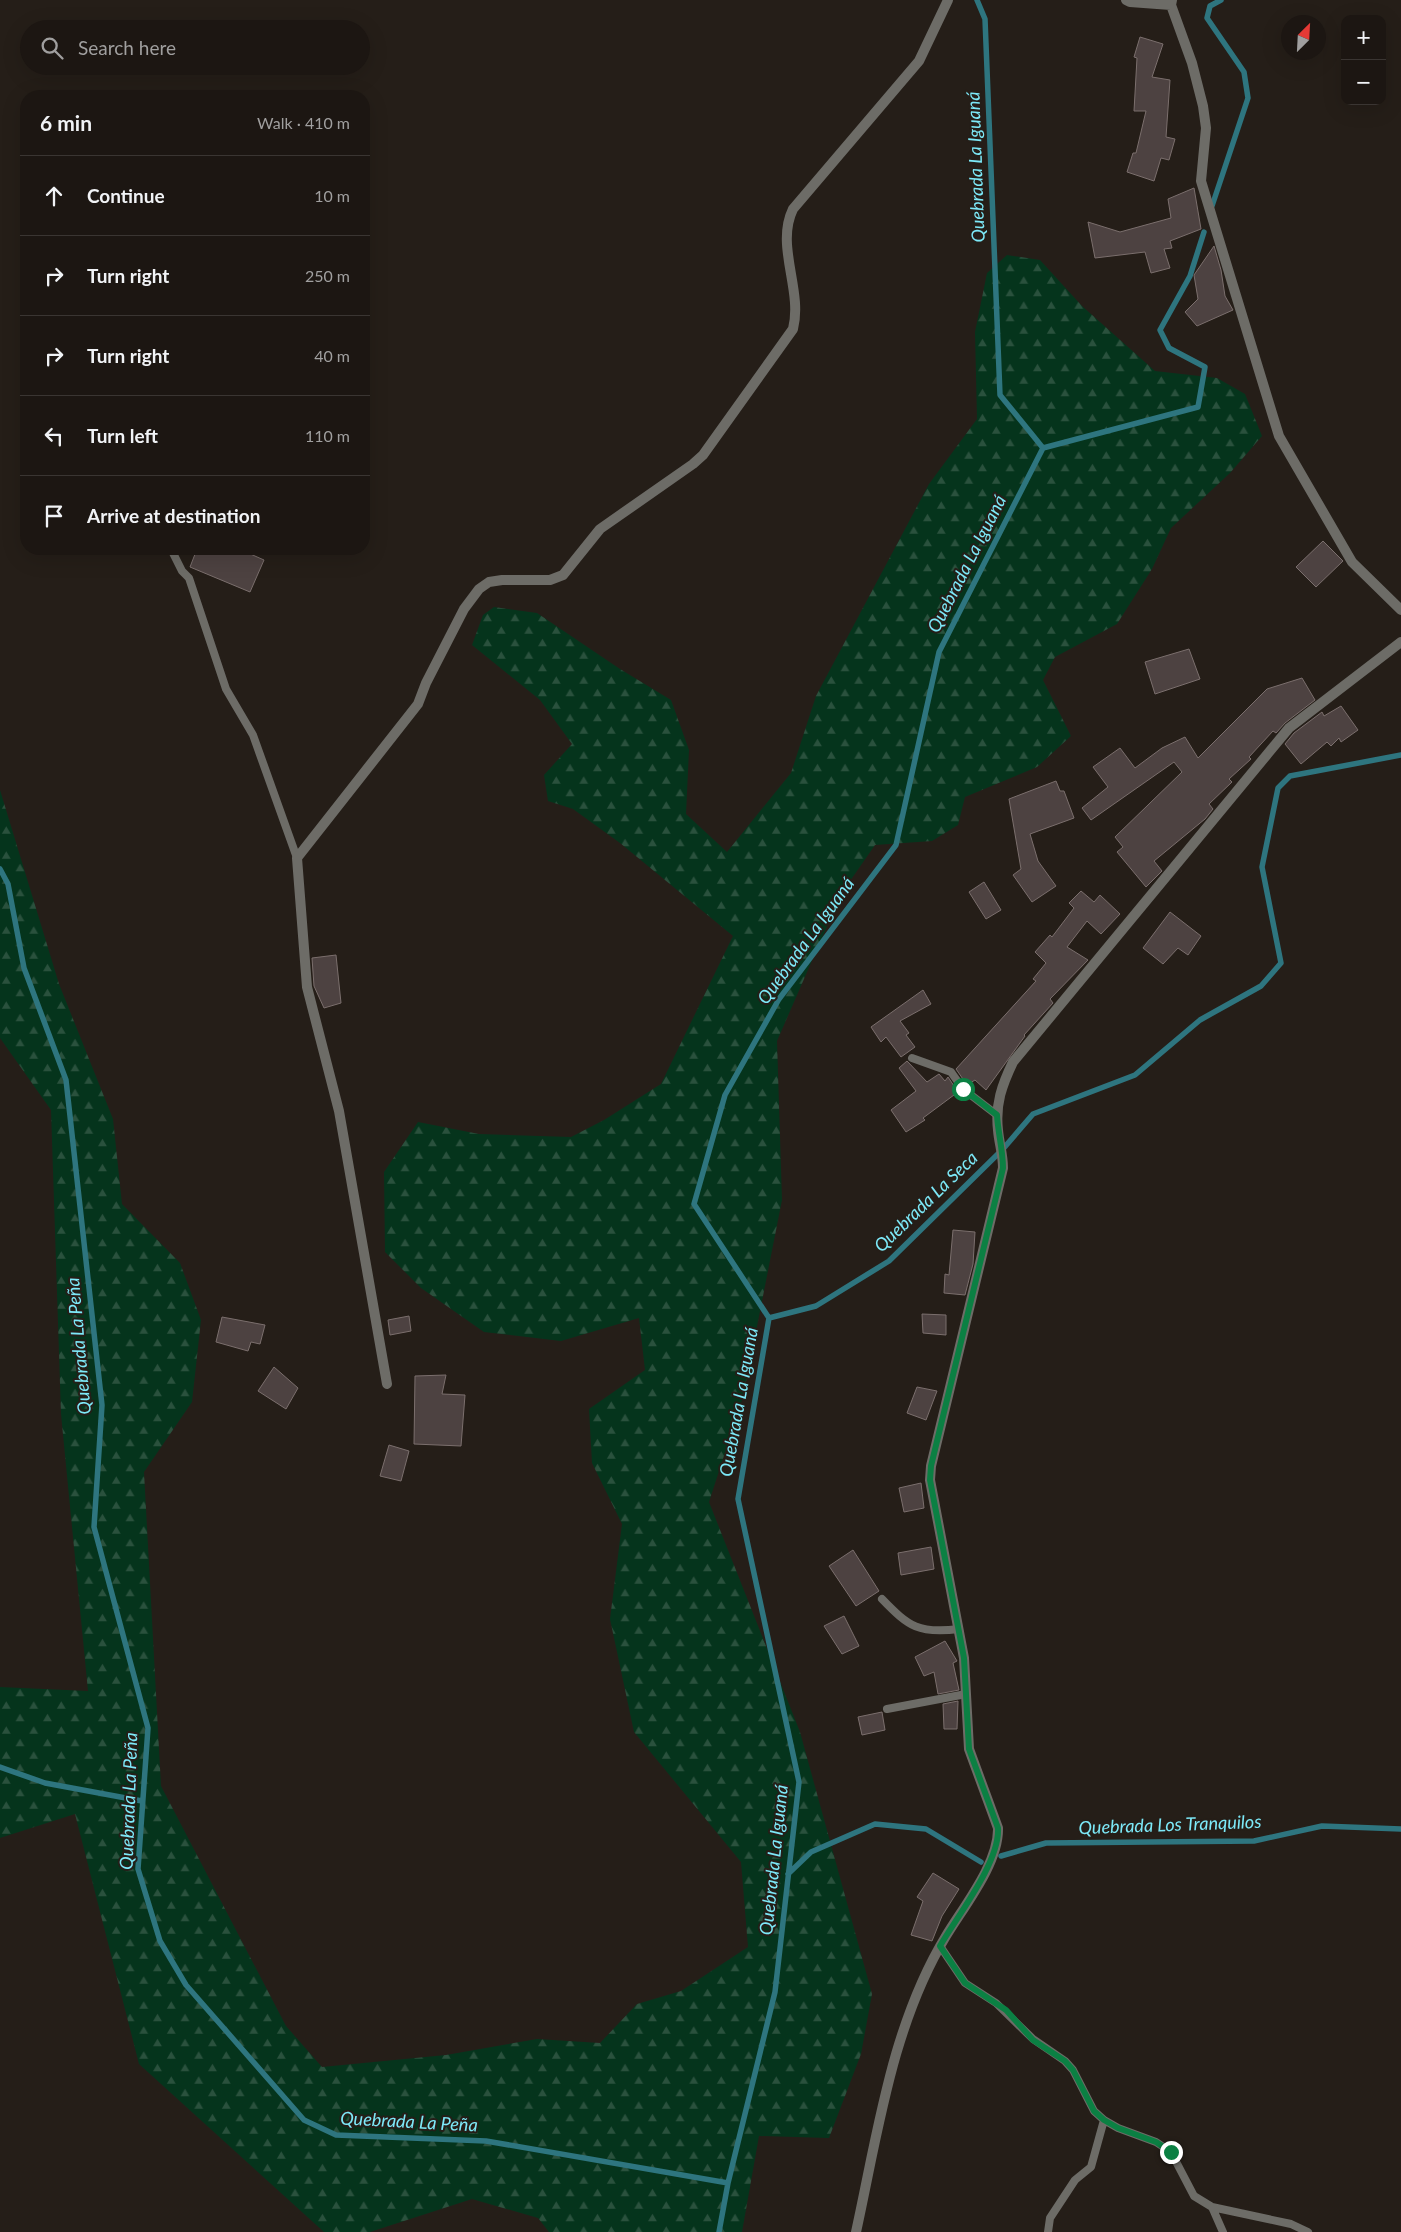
<!DOCTYPE html>
<html lang="en">
<head>
<meta charset="utf-8">
<style>
	body { margin:0; font-family:Lato,sans-serif; background:#292320; color:#f1f3f6 }
	.controls { position:absolute; right:15px; top:15px; display:grid; overflow:hidden; border-radius:10px; box-shadow:0 5px 20px #0002 }
	.controls button { width:45px; height:45px; display:grid; place-items:center; padding:0; border:0; border-bottom:1px solid #3a3532; background:#1c1612; color:#f1f3f6; font:25px sans-serif }
	.compass { position:absolute; left:1281px; top:15px; width:45px; height:45px; border-radius:50%; background:#1c1612; box-shadow:0 5px 20px #0002; rotate:24deg }
	.stop { position:absolute; width:15px; height:15px; margin:-11px; border:4px solid #0b8043; border-radius:50%; background:#fff }
	.stop.end { background:#0b8043; border-color:#fff; box-shadow:0 1px 5px #0008 }
	.list { margin:0; padding:0; list-style:none }
	h2 { display:flex; justify-content:space-between; align-items:center; height:65px; margin:0; padding:0 20px; font-size:21px }
	h2 small { font-size:16px; font-weight:400; color:#a09f9f }
	.list li { display:grid; grid-template-columns:32px 1fr auto; gap:15px; align-items:center; box-sizing:border-box; height:80px; padding:0 20px; border-top:1px solid #3a3532 }
	.list b { display:block; font-size:19px; white-space:nowrap }
	.list em { font-size:16px; font-style:normal; color:#a09f9f }
	.icon { flex:none; width:28px; height:28px; fill:none; stroke:currentColor; stroke-width:2; stroke-linecap:round; stroke-linejoin:round }
	.map { position:relative; flex:none; width:1401px; height:2232px; overflow:hidden }
	.search { position:absolute; background:#1c1612; box-shadow:0 5px 20px #0002; left:20px; top:20px; width:350px; height:55px; display:flex; align-items:center; gap:12px; box-sizing:border-box; padding:0 18px; border-radius:28px; color:#a09f9f; font-size:19px }
	.panel { position:absolute; background:#1c1612; box-shadow:0 5px 20px #0002; left:20px; top:90px; width:350px; height:465px; border-radius:20px }
	.map>svg:first-child { display:block }
</style>
</head>
<body>
<div class="map">
<svg width="1401" height="2232" viewBox="0 0 1401 2232">
	<defs>
		<pattern id="forest-firs" width="22" height="20" patternUnits="userSpaceOnUse" patternTransform="scale(1.25)"><rect width="22" height="20" fill="#05341c"/><path d="M5 1l3.5 6h-7zM16 11l3.5 6h-7z" fill="#2a513d"/></pattern>
	</defs>
	<rect width="100%" height="100%" fill="#251e18"/>
	<path fill="url(#forest-firs)" d="M1007,255L1040,260L1082,306L1155,371L1217,378L1245,394L1262,436L1230,473L1171,528L1152,569L1117,624L1055,657L1043,680L1071,736L1037,767L965,797L958,825L932,841L875,845L841,894L777,1041L782,1200L743,1397L709,1502L800,1732L872,1994L861,2054L829,2138L759,2136L742,2232H549L538,2218L472,2199L370,2232H324L139,2064L75,1814L0,1838V1687L88,1691L61,1414L51,1110L0,1038V790L59,984L113,1119L122,1204L180,1263L201,1320L192,1402L144,1472L161,1786L286,2026L322,2067L446,2055L537,2039L600,2043L637,2004L681,1991L748,1947L741,1862L634,1732L610,1619L622,1524L592,1463L589,1409L645,1370L639,1318L561,1341L484,1332L421,1288L385,1252L384,1172L418,1122L479,1134L571,1137L604,1120L661,1084L733,936L620,843L573,809L548,801L544,775L572,744L540,700L472,645L483,615L494,607L537,613L620,669L671,700L689,750L686,814L727,852L791,773L816,696L929,484L977,419L975,332L987,273Z"/>
	<g fill="none" stroke-linecap="round" stroke-linejoin="round">
		<path stroke="#2e757f" stroke-width="5.5" d="M1212,206L1248,98L1244,72L1207,18L1210,6L1221,0
			M1043,448L1198,407L1205,367L1169,348L1160,330L1190,276L1204,232
			M0,869L8,884L24,968L66,1080L102,1405L94,1527L148,1728L138,1869L160,1941L186,1985L304,2120L336,2135L486,2141L728,2183
			M769,1318L816,1306L889,1261L1003,1149L1033,1114L1135,1075L1200,1020L1261,986L1281,963L1262,867L1278,788L1290,776L1401,755
			M0,1767L45,1783L142,1801
			M1001,1856L1046,1843L1254,1841L1322,1826L1401,1829
			M788,1874L811,1852L875,1824L926,1829L981,1862
			M719,2232L728,2183L775,1992L799,1782L738,1499L769,1318L694,1204L725,1095L779,999L896,845L939,652L1043,448L1000,395L985,19L977,0"/>
	</g>
	<path fill="#4d4241" stroke="#7b6f6d" d="M1140,37L1163,44L1152,77L1170,80L1166,137L1175,139L1169,160L1161,158L1154,181L1127,172L1133,153H1136L1146,111H1134L1137,58L1134,57Z
		M1194,188L1201,229L1170,241L1172,248L1164,249L1170,268L1151,273L1145,252L1095,258L1088,222L1120,232L1171,218L1168,199Z
		M1214,246L1221,270L1225,296L1233,310L1197,326L1185,312L1198,299L1194,275Z
		M1323,541L1343,561L1316,587L1296,567Z
		M197,549L211,553L213,549H239L264,560L250,592L190,567Z
		M1189,649L1200,679L1155,694L1145,662Z
		M1302,678L1315,700L1285,723L1276,733L1273,731L1249,757L1251,759L1229,779L1232,782L1209,804L1213,809L1205,819L1154,861L1162,871L1146,887L1117,852L1123,847L1115,837L1182,772L1174,762L1091,820L1082,808L1108,787L1093,767L1120,748L1135,768L1162,748L1185,737L1198,758L1267,689Z
		M1341,706L1358,730L1341,742L1339,738L1331,746L1327,742L1301,764L1285,744L1294,733L1322,712L1324,716Z
		M1056,781L1060,791H1064L1074,818L1030,834L1038,861L1056,886L1032,902L1013,875L1021,869L1009,799Z
		M984,882L1001,910L986,919L969,892Z
		M1081,891L1094,902L1100,895L1120,914L1101,934L1087,921L1067,947L1088,960L1050,999L1053,1003L1024,1035L1025,1036L986,1090L975,1080L967,1085L956,1069L1036,981L1033,979L1046,963L1035,952L1050,935L1052,937L1074,908L1069,903Z
		M1170,912L1201,936L1188,955L1178,948L1163,964L1143,948Z
		M336,955L341,1003L324,1008L314,986L312,958Z
		M923,990L931,1004L900,1021L909,1033L906,1035L915,1047L901,1057L886,1037L881,1042L871,1027Z
		M907,1061L927,1082L939,1074L945,1081L948,1077L958,1092L923,1118L925,1120L906,1132L891,1110L916,1091L899,1068Z
		M953,1230L975,1232L973,1264L965,1295L944,1293L945,1274L949,1275Z
		M922,1314L946,1315V1335L923,1333Z
		M409,1316L411,1331L390,1335L388,1320Z
		M222,1317L265,1325L260,1344L251,1342L248,1351L216,1342Z
		M274,1367L298,1388L286,1409L258,1391Z
		M446,1375L442,1394L465,1395L461,1446L414,1444L415,1376Z
		M917,1387L937,1391L926,1420L907,1413Z
		M389,1445L409,1451L401,1481L380,1476Z
		M921,1483L924,1508L904,1512L899,1488Z
		M931,1547L934,1569L901,1575L898,1553Z
		M853,1550L879,1591L856,1606L829,1566Z
		M844,1616L859,1646L842,1654L824,1626Z
		M945,1641L957,1661L953,1663L959,1690L938,1694L934,1672L924,1676L915,1657Z
		M958,1701L957,1729H944L943,1704Z
		M882,1712L885,1730L862,1735L858,1717Z
		M933,1873L959,1889L942,1916L932,1941L911,1935L923,1901L917,1897Z"/>
	<g fill="none" stroke-linecap="round" stroke-linejoin="round">
		<path stroke="#6d6c67" stroke-width="8" d="M171,549L182,571L189,578L226,689L253,735L297,858
			M912,1058L951,1072L963,1089L997,1115
			M882,1599C909,1627 919,1634 959,1629
			M887,1709L966,1694
			M940,1946L965,1983L996,2003L1033,2039L1065,2061L1073,2070L1094,2111L1104,2120L1118,2128L1156,2142L1171,2152L1194,2196L1212,2207L1291,2224L1308,2232
			M1212,2207L1223,2232
			M1048,2232L1050,2218L1075,2180L1091,2167L1104,2120"/>
		<path stroke="#6d6c67" stroke-width="10" d="M1126,0L1130,2L1171,5
			M1172,0L1171,5L1192,63L1203,106L1206,128L1201,181L1279,436L1352,562L1401,610
			M387,1384L339,1111L307,987L297,858L418,704L426,683L464,609L479,589L489,582L502,580H550L563,575L600,529L693,464L703,455L793,329C803,290 775,246 793,209L919,61L948,0
			M856,2232C878,2132 892,2025 946,1936C964,1906 999,1863 998,1828L969,1749L964,1658L930,1480L931,1466L1003,1168C1003,1154 999,1143 998,1130C995,1104 1002,1085 1013,1062L1289,728L1401,642"/>
	</g>
	<g fill="none" stroke-linecap="round" stroke-linejoin="round">
		<path stroke="#0b8043" stroke-width="6" d="M963,1089L997,1115C998,1133 1003,1150 1003,1168L931,1466L930,1480L964,1658L969,1749L998,1828C1000,1862 958,1915 940,1946L965,1983L1006,2010L1033,2040L1065,2061L1073,2070L1094,2111L1104,2120L1118,2128L1156,2142L1171,2152"/>
	</g>
	<g text-anchor="middle" stroke-width="4" stroke-linejoin="round" paint-order="stroke">
		<g font-size="18" font-style="italic" fill="#7de9f8" stroke="#251e18">
			<text transform="translate(976 167) rotate(-92)" y="6">Quebrada La Iguaná</text>
			<text transform="translate(967 564) rotate(-63)" y="6">Quebrada La Iguaná</text>
			<text transform="translate(806 941) rotate(-54)" y="6">Quebrada La Iguaná</text>
			<text transform="translate(926 1202) rotate(-44)" y="6">Quebrada La Seca</text>
			<text transform="translate(79 1346) rotate(-95)" y="6">Quebrada La Peña</text>
			<text transform="translate(739 1402) rotate(-80)" y="6">Quebrada La Iguaná</text>
			<text transform="translate(129 1801) rotate(-88)" y="6">Quebrada La Peña</text>
			<text transform="translate(1170 1825) rotate(-2)" y="6">Quebrada Los Tranquilos</text>
			<text transform="translate(774 1860) rotate(-84)" y="6">Quebrada La Iguaná</text>
			<text transform="translate(409 2122) rotate(3)" y="6">Quebrada La Peña</text>
		</g>
	</g>
</svg>
<div class="controls">
<button>+</button>
<button>−</button>
</div>
<svg class="compass" viewBox="-18 -18 36 36"><path d="M0-13l5 13h-10z" fill="#e53935"/><path d="M0 13l5-13h-10z" fill="#a09f9f"/></svg>
<div class="stop" style="left:963px;top:1089px"></div>
<div class="stop end" style="left:1171px;top:2152px"></div>
<div class="search"><svg class="icon" aria-label="search" viewBox="0 0 24 24"><circle cx="10" cy="10" r="6"/><path d="M15 15l6 6"/></svg>Search here</div>
<section class="panel">
<h2>6 min<small>Walk · 410 m</small></h2>
<ul class="list">
<li><svg class="icon" aria-label="ahead" viewBox="0 0 24 24"><path d="M12 20V5M6 11l6-6 6 6"/></svg><div><b>Continue</b></div><em>10 m</em></li>
<li><svg class="icon" aria-label="right" viewBox="0 0 24 24"><path d="M7 20v-9h11M14 6l5 5-5 5"/></svg><div><b>Turn right</b></div><em>250 m</em></li>
<li><svg class="icon" aria-label="right" viewBox="0 0 24 24"><path d="M7 20v-9h11M14 6l5 5-5 5"/></svg><div><b>Turn right</b></div><em>40 m</em></li>
<li><svg class="icon" aria-label="left" viewBox="0 0 24 24"><path d="M17 20v-9H6M10 6l-5 5 5 5"/></svg><div><b>Turn left</b></div><em>110 m</em></li>
<li><svg class="icon" aria-label="arrive" viewBox="0 0 24 24"><path d="M6 21V4h12l-3 4 3 4H6"/></svg><div><b>Arrive at destination</b></div></li>
</ul>
</section>
</div>
</body>
</html>
